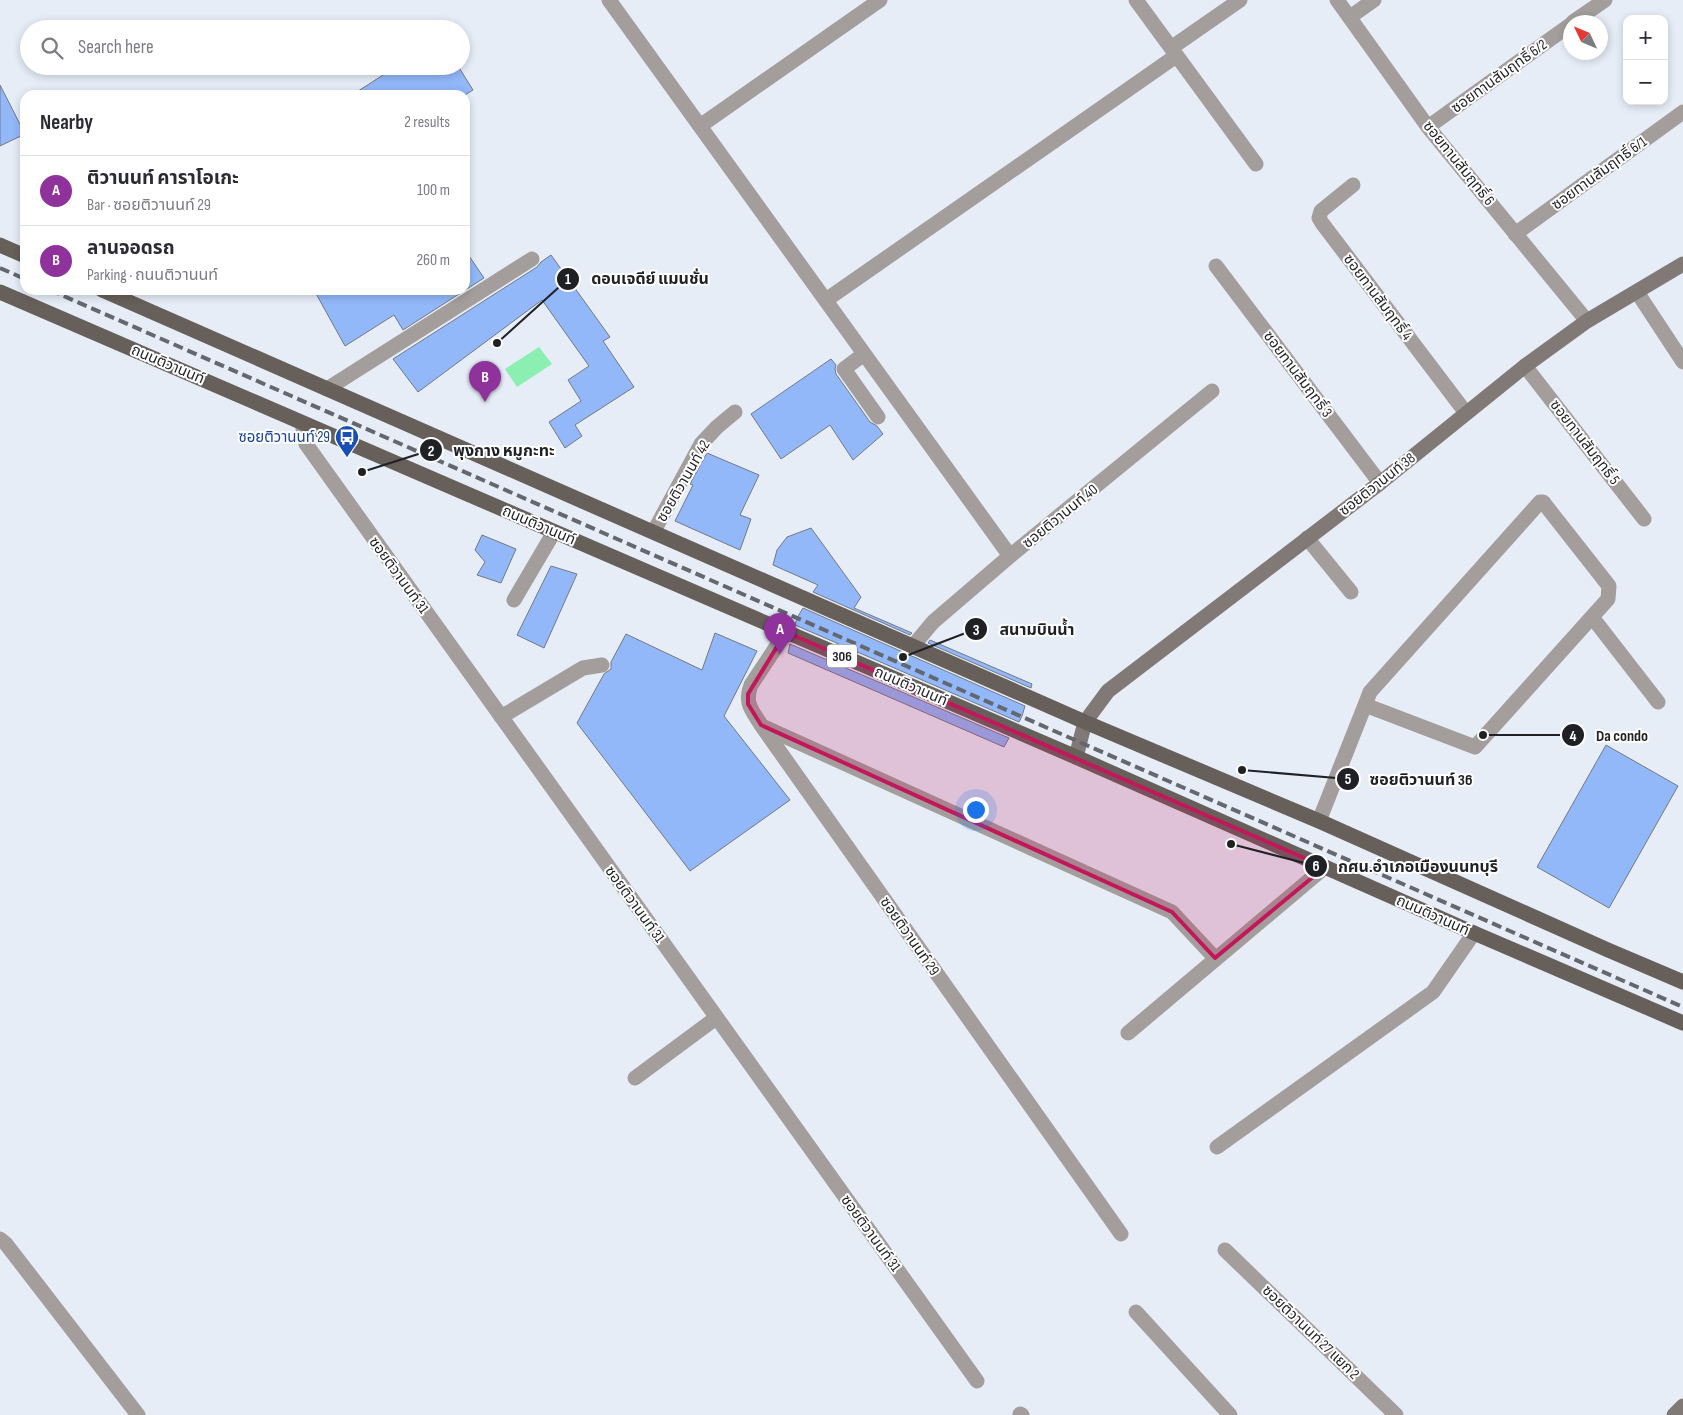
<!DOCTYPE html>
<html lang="en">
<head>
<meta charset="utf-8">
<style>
	body { margin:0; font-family:"Sofia Sans Condensed","Noto Sans Thai",sans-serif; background:#f7f7f7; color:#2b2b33 }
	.controls { position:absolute; right:15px; top:15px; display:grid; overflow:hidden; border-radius:10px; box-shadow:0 2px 8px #0003 }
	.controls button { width:45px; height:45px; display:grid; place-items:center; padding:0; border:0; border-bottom:1px solid #e1e1e2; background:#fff; color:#2b2b33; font:25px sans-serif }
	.compass { position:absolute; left:1563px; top:15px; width:45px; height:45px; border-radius:50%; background:#fff; box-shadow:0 2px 8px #0003; rotate:314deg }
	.you { position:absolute; left:975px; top:809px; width:18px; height:18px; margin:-12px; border:4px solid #fff; border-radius:50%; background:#1a73e8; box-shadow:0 0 0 8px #1a73e833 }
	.badge { display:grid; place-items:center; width:32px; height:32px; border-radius:50%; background:#8f329c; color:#fff; font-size:16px; font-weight:700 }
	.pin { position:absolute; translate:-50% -41px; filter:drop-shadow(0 1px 2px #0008) }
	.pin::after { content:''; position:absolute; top:26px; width:18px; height:15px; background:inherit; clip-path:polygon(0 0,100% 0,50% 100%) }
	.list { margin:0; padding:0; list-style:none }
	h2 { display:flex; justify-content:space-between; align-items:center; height:65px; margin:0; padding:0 20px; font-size:21px }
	h2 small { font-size:16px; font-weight:400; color:#7c7c81 }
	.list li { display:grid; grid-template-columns:32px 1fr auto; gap:15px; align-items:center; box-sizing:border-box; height:70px; padding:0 20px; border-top:1px solid #e1e1e2 }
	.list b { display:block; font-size:19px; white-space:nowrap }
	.list p { margin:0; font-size:16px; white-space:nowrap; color:#7c7c81 }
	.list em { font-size:16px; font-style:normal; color:#7c7c81 }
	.icon { flex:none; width:28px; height:28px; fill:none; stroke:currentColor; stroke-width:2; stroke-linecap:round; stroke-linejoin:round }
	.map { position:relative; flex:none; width:1683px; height:1415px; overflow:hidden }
	.search { position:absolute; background:#fff; box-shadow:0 2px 8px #0003; left:20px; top:20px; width:450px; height:55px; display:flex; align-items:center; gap:12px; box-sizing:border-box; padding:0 18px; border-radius:28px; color:#7c7c81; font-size:19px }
	.panel { position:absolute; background:#fff; box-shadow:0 2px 8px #0003; left:20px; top:90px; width:450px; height:205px; border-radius:15px }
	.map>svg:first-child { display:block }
</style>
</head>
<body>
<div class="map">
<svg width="1683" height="1415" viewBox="0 0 1683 1415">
	<rect width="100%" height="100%" fill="#e6edf7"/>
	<path fill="#8befb2" d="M539,347L552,364L517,387L505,369Z"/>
	<path fill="#92b8fa" stroke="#737882" d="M397,66H458L473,90L465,95H352Z
		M0,85L25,134L0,146Z
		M465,250L484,278L403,330L394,315L345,346L314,290H465Z
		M551,255L610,337L603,341L634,387L575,425L582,436L565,448L549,422L581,401L568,380L589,366L542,300L418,392L393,359L537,267L541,262Z
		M831,359L836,365L835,369L836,374L870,422L877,426L883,434L853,460L830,425L781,459L751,414Z
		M707,453L759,475L740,515L751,519L740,550L675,521L693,485L690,484Z
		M811,528L861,597L854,608L912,633L910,635L813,592L818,585L773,565L777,550L787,537Z
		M482,535L516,549L501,583L477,575L485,562L475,550Z
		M551,566L577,574L544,648L517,635Z
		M803,608L1025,706L1022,716L1019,722L795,625L797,618Z
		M715,633L757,651L724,716L790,800L690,871L577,723L604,674L611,669V662L626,634L702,670Z
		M930,640L1032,684L1031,688L928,643Z
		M790,644L1009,738L1004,747L788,653Z
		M1606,745L1678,786L1609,908L1537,867Z"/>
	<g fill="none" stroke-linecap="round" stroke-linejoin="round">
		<path stroke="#a39e9c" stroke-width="15" d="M609,0L1010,556
			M1136,0L1256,164
			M1337,0L1428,127L1587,321
			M1350,17L1374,0
			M1573,22L1605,0
			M1171,48L1240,0
			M700,126L880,0
			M1428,127L1570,25
			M1353,185L1321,211L1319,218L1322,223L1466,413
			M1515,234L1683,112
			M1216,266L1380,483
			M1637,292L1683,362
			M826,300L1176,56
			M864,354L844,369L878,417
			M1525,366L1644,519
			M327,389L532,259
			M302,423L306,444L977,1381
			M654,531L701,444L717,427L735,412
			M1307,538L1351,592
			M514,600L554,532
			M1592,617L1658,702
			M786,632L751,685C744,703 752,710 761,725L1121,1234
			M913,646L933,622L1010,556L1212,391
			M501,717L583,668L602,665
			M762,726L1172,912L1215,958
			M1319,821L1365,705L1370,692L1540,502H1543L1609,586L1608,599L1475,747L1365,705
			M1128,1033L1325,867
			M635,1078L716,1018
			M1217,1147L1433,992L1474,933
			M0,1239L6,1244L138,1415
			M1225,1250L1396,1415
			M1136,1312L1230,1415
			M1020,1414L1022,1415"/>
		<path stroke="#807975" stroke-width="15" d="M1076,757L1085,722L1108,691L1380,483L1525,366L1587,321L1683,264
			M1674,1415L1683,1406"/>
		<path stroke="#675f5a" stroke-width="15" d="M0,245L25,256
			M102,290L1085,722L1319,821L1608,950L1683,982
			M0,292L1076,757L1474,933L1683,1023"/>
		<path stroke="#64676e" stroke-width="4" stroke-dasharray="10 5" stroke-linecap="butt" d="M0,268L25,279
			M50,290L1683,1007"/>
	</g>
	<path fill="#c2185b" fill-opacity="0.2" stroke="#c2185b" stroke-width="4" stroke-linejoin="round" d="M786,632L1325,867L1215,958L1172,912L761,725L748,704V694Z"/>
	<defs>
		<g id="bus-pin" transform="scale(1.25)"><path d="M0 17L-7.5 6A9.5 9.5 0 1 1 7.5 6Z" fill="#1a4fb4" stroke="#fff"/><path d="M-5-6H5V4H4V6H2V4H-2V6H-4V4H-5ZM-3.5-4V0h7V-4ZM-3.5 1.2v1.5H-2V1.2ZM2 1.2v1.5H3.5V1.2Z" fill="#fff"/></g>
	</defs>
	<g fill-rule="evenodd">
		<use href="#bus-pin" x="347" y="437"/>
	</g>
	<g text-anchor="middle" stroke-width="4" stroke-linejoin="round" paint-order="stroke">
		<rect fill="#fff" stroke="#626466" stroke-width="1" x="827" y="644.5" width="30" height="23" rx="4"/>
		<g font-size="14" font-weight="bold" fill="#1f2125">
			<text x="842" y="661">306</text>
		</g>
		<g font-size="15" fill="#1f2125" stroke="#fff">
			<text transform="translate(1499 76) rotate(-36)" y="5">ซอยทานสัมฤทธิ์ 6/2</text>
			<text transform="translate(1459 163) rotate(51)" y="5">ซอยทานสัมฤทธิ์ 6</text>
			<text transform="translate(1599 173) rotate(-36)" y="5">ซอยทานสัมฤทธิ์ 6/1</text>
			<text transform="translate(1378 297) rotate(53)" y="5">ซอยทานสัมฤทธิ์ 4</text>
			<text transform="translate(168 364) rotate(23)" y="5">ถนนติวานนท์</text>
			<text transform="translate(1298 374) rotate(53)" y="5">ซอยทานสัมฤทธิ์ 3</text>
			<text transform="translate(1585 442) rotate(52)" y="5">ซอยทานสัมฤทธิ์ 5</text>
			<text transform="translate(683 481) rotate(-60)" y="5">ซอยติวานนท์ 42</text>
			<text transform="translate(1377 484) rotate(-38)" y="5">ซอยติวานนท์ 38</text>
			<text transform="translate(1060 516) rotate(-39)" y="5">ซอยติวานนท์ 40</text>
			<text transform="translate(539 525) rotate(23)" y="5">ถนนติวานนท์</text>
			<text transform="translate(399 575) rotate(54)" y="5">ซอยติวานนท์ 31</text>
			<text transform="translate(911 686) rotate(23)" y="5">ถนนติวานนท์</text>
			<text transform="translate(635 904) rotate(54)" y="5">ซอยติวานนท์ 31</text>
			<text transform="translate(1433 915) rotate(24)" y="5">ถนนติวานนท์</text>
			<text transform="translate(910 936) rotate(55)" y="5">ซอยติวานนท์ 29</text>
			<text transform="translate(871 1233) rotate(54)" y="5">ซอยติวานนท์ 31</text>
			<text transform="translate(1311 1332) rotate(44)" y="5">ซอยติวานนท์ 27 แยก 2</text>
		</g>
		<g font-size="15" fill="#164399" stroke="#fff" text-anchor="end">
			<text x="330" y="442">ซอยติวานนท์ 29</text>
		</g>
	</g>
	<path fill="none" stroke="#1f2125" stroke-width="2" d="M497 343L568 279M362 472L431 450M903 657L976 629M1483 735L1573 735M1242 770L1348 779M1231 844L1316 866"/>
	<g fill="#1f2125" stroke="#fff" stroke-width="2">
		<circle cx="497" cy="343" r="5"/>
		<circle cx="362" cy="472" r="5"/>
		<circle cx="903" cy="657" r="5"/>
		<circle cx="1483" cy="735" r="5"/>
		<circle cx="1242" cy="770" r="5"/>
		<circle cx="1231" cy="844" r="5"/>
		<circle cx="568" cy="279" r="12"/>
		<circle cx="431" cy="450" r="12"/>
		<circle cx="976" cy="629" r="12"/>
		<circle cx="1573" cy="735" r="12"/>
		<circle cx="1348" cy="779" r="12"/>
		<circle cx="1316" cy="866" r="12"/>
	</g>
	<g font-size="15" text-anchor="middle" font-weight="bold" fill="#fff">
		<text x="568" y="284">1</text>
		<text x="431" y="456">2</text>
		<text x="976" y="635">3</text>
		<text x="1573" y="741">4</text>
		<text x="1348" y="784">5</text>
		<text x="1316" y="871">6</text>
	</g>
	<g font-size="16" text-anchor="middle" font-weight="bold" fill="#1f2125" stroke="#fff" stroke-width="4" stroke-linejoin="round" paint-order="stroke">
		<text x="650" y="284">ดอนเจดีย์ แมนชั่น</text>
		<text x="504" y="456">พุงกาง หมูกะทะ</text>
		<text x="1037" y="635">สนามบินน้ำ</text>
		<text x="1622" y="741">Da condo</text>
		<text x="1421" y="785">ซอยติวานนท์ 36</text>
		<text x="1418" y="872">กศน.อำเภอเมืองนนทบุรี</text>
	</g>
</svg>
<div class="controls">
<button>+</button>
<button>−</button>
</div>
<svg class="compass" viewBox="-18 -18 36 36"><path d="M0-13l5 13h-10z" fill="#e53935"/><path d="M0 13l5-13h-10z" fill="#7c7c81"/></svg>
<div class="you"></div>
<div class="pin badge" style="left:780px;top:654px">A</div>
<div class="pin badge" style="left:485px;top:402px">B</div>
<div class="search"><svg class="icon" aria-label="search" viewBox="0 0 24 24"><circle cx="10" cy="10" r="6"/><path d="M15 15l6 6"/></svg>Search here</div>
<section class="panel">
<h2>Nearby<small>2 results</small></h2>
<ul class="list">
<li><span class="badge">A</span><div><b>ติวานนท์ คาราโอเกะ</b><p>Bar · ซอยติวานนท์ 29</p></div><em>100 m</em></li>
<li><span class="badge">B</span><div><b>ลานจอดรถ</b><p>Parking · ถนนติวานนท์</p></div><em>260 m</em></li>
</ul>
</section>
</div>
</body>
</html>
